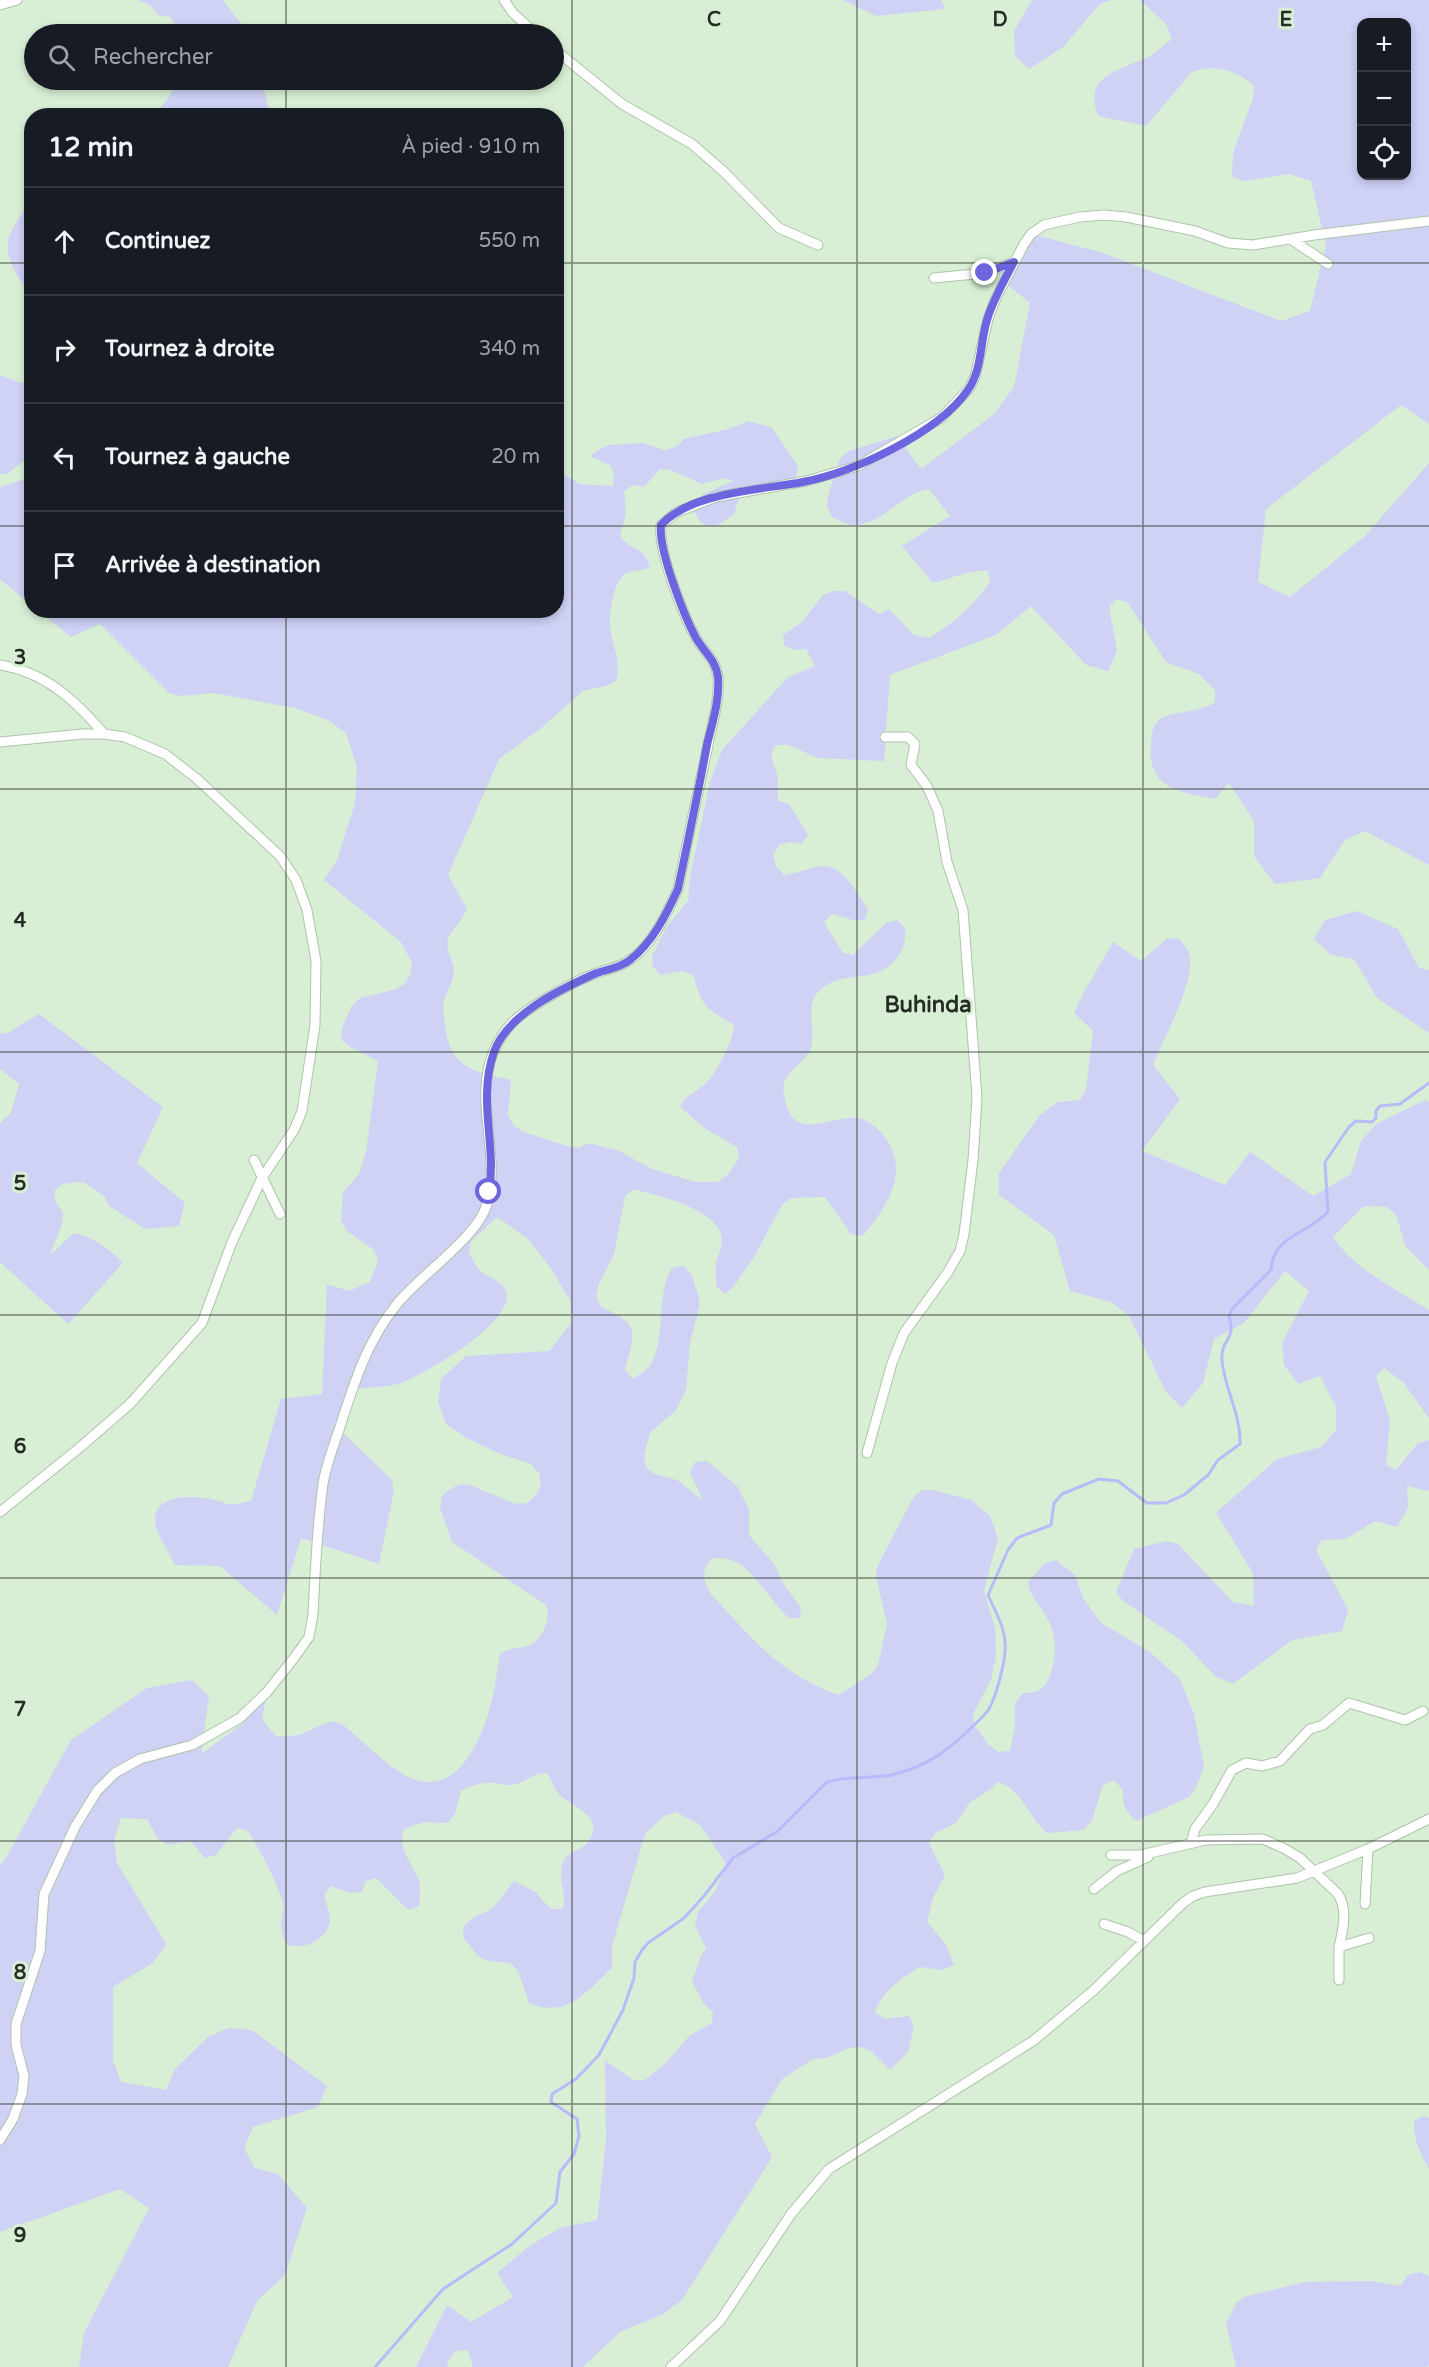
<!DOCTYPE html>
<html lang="fr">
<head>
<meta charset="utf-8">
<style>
	body { margin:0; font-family:"Varela Round",sans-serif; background:#20242c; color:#f1f3f6 }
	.controls { position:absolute; right:18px; top:18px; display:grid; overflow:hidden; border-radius:12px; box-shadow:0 3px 9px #0003 }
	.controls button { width:54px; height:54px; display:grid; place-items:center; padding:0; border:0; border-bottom:2px solid #363941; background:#171b24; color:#f1f3f6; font:30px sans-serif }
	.stop { position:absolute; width:18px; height:18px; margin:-14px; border:4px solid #6d65df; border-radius:50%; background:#fff }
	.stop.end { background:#6d65df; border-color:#fff; box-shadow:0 2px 6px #0008 }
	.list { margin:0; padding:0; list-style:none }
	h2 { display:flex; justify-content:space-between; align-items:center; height:78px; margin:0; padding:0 24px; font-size:26px }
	h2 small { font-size:20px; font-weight:400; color:#9ea1a6 }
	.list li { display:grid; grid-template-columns:39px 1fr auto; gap:18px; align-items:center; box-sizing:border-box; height:108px; padding:0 24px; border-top:2px solid #363941 }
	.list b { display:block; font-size:22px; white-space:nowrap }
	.list em { font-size:20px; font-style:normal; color:#9ea1a6 }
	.icon { flex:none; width:33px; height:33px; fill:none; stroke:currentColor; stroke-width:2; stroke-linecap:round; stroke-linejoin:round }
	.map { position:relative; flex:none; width:1429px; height:2367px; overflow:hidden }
	.search { position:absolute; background:#171b24; box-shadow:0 3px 9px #0003; left:24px; top:24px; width:540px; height:66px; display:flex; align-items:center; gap:15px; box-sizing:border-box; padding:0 21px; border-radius:33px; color:#9ea1a6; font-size:22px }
	.panel { position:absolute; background:#171b24; box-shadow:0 3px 9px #0003; left:24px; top:108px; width:540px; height:510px; border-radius:24px }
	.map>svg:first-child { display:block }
</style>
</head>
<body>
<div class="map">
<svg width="1429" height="2367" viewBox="0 0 1429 2367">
	<rect width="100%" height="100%" fill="#d8efd5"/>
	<path fill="#cfd1f5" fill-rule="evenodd" d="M138,0H223C231,13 242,22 249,34H181L170,17L158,15L151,6Z
		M843,0H941L945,9L876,16Z
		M1032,0H1111L1099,5L1063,47L1029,69L1015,56L1014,31Z
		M1140,0H1429V424L1401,405L1266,509L1258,582L1290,597L1365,536L1429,463V865L1365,831L1345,840L1320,878L1275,884L1254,856V821L1229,783L1215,799C1182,793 1146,788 1151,745C1152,736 1151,727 1159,720C1172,710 1198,714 1215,702V690L1199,674L1166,662L1128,603L1117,599L1109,607L1117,651L1108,671L1086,665L1031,606L996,635L890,675L884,761L818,758L788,745H776L771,755L778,778V801L789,804L808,835L801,844L790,842L779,845L773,855L776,866L784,875C796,873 805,870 816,867C841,860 856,892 868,909L865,920H853L832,914L824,922L842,952L853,955L886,923L897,920L905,928C907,948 896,966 876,973C858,979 840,975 824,987C801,1002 818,1029 810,1051C805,1061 792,1068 786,1078C781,1087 784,1095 786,1104C796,1144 839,1111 862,1119C871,1122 881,1131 886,1139C910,1174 886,1207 863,1236L851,1234L825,1197L791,1198L782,1205L754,1257L734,1286L725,1294L717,1287C716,1279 715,1271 716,1263C718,1256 722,1248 722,1241C721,1208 659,1197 634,1189L625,1196L614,1254L599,1284L596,1296L601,1307C641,1324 635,1332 625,1370L633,1379C638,1375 648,1370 651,1364C667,1334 655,1295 672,1268L683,1265L691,1274L699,1297V1308L690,1343L686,1390L676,1410L650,1433L644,1456L646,1467L655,1474L677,1480L703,1500L690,1473L695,1462L707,1461L738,1487L749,1510V1535L774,1564L785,1586L800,1606L801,1618H789C765,1598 748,1550 711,1559C701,1572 703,1579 710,1593C751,1637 779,1674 839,1695L871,1674L878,1665L887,1624L876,1576L878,1565L913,1498L922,1490H933L971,1500L990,1516L998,1538L984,1591L995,1629L996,1656L991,1680L973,1714L974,1725L988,1744L998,1752L1010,1751L1015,1727V1703L1023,1693C1037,1693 1043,1691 1049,1678C1058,1656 1057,1631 1043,1611C1035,1600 1030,1595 1028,1582L1045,1563L1056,1560L1075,1575L1083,1598L1101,1623L1150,1652L1180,1679L1194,1714L1204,1766L1196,1788L1189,1797L1136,1821C1125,1811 1122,1804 1123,1790L1114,1780L1103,1785L1092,1820L1084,1830L1047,1833C1028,1817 1023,1790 998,1782L990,1790L970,1802L956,1823L935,1833L929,1843L945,1875L933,1898L927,1922L945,1943L954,1965L943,1970L920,1967C902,1978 882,1991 875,2012L885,2019L909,2016L914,2026L908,2052L890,2070L872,2052L861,2047L850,2048L826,2058L813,2059L782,2079L755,2124L772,2157L682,2300L663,2314L620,2332L583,2367H473L468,2350L455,2351L448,2361L447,2367H416L447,2305L471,2322L513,2297L497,2273L529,2246L560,2228L597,2220L606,2140L605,2060L633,2080H645L665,2064L689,2036L712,2023L713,2012L704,2004L692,1982L700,1958L706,1948L695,1926L698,1912L715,1891L727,1865L700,1825L676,1812L664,1816L645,1834L612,1946V1968C586,1992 567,2019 529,2003L518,1971L510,1963L487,1961L477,1955L463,1937L464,1926L473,1918L493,1908L514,1881L535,1892L551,1909H563C567,1893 557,1878 563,1863C568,1849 584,1851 590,1839C603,1815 572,1807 559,1794C554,1789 551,1780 548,1773C532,1773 531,1779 517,1784C508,1787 502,1783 493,1783C482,1782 470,1786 461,1791L455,1814L448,1823L425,1822L404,1829C397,1851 413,1862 419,1882C421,1889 419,1899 419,1906L408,1910L376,1878L366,1881L362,1892L351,1893L330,1886L324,1896C326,1903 330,1913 330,1920C327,1941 305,1949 288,1945C273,1921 288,1917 282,1900C274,1875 261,1853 248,1831L237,1828L216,1855L205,1858L190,1841L168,1845L158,1839L147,1819L121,1818L114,1840L117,1863L166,1944L153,1963L113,1987V2060L121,2082L166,2090L175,2069L208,2037L229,2028L252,2030L327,2086L318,2107L253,2127L244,2148L255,2168L278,2174L307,2208L285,2275L257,2301L228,2367H79L84,2333L149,2208L120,2189L0,2232V1865L6,1858L71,1740L147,1688L192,1680L209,1696L201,1754L242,1724L267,1692L262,1720L277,1737L299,1735L331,1721L342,1724C362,1740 381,1761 403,1774C455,1805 482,1740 492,1700C496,1685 497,1669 500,1654C517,1643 534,1653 544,1629C548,1619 549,1616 546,1605L452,1542L440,1508L442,1496L450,1489L461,1484L472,1486L516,1504L527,1503L536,1495L541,1485L539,1473L531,1464L498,1453L465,1437L446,1424L438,1402L441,1379L466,1356L549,1351L572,1322L570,1300L550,1267L527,1238L497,1217L471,1241L469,1252C472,1258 476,1267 481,1271C489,1278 502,1280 506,1291C517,1321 425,1374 401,1383C386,1388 367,1387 351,1389L339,1429L392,1480L394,1491L379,1564L301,1538L277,1615L220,1566L175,1565C170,1554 156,1533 155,1523C152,1491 200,1495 219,1501C223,1501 225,1504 228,1504C235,1505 244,1502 251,1501L281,1399L322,1394L327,1284L349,1291L370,1282L378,1261L374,1250L347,1231L341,1220L343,1192L359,1174L366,1152L378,1061L350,1047L341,1039L342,1028L352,1006L360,998L394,990L404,984L410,974L412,963L401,942L324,880L337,860L355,803L357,767L346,733L328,720L295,708L214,693L180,696L169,693L100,624L71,637L39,611L556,610L557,470L580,484L613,486L614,475L610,465L589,456L608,445L643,443L665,450L676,447L684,439L728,429L749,421L772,428L798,466L796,477L786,483L741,492L734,514L715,527C702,526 697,521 694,508L703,494L733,481L724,478L702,484L671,470L660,469L644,487L633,485L624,491L626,514L620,536C631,552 644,545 650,567C642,571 634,570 627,573C614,578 609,612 610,625C611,644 622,661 616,681L606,686L583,691L540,729L499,759L448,875L467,909C463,920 450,931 448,939C445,951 454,960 454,971C454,981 446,992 444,1001C442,1008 444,1017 445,1024C449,1068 474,1072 511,1080L508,1115L514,1126L524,1132L567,1146L579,1148L589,1143L619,1151L650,1168L695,1182H717L727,1176L739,1158L737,1147L707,1130L680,1107C686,1094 695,1093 704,1085C717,1074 733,1040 734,1025C705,1007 703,1009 693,975L683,971L661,975L653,967L652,956L667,926L688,901L690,877L710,782L722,750L788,677L815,666L806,649L795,650L784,646L783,635L802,622L823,595L833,591H845L879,614L889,609L914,635L929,638C954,623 973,606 990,582L988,571C970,569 951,579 933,583L902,546L950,516L929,489C901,493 884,524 854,525C847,525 838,519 832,517L827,506L828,496L840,458L849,451L897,436L921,469L993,415L1014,387L1030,303L1004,282L1031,234L1100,252L1281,321L1310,311L1326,245L1311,181L1289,174L1244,181L1232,177L1233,153L1253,98L1254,86C1237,70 1213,63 1191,73L1146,126L1098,116C1083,76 1117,71 1146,58C1155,54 1164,45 1172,39L1166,24ZM1362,22H1406V176H1362Z
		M176,80H261L271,115H127C135,113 138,115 146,114C162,113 173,93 176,80Z
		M31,193V294C19,281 1,253 10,235C16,220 27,209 31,193Z
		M0,375L21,383L31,381V455L6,475L0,473Z
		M31,477H32L31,605L0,579V487Z
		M1357,911L1398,929L1419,968L1429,970V1033L1377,998L1354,959L1331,955L1314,939L1325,920Z
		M1168,938L1179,939C1184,945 1190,951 1190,959C1192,989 1164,1037 1153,1065L1180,1099L1142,1151L1225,1185L1250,1152L1313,1196L1351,1174L1361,1141L1376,1124L1425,1100L1429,1102V1270L1406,1247L1396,1215L1387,1207L1364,1206L1333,1237C1355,1270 1396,1289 1429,1310V1418L1403,1382L1384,1368L1376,1376L1390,1420L1386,1465L1396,1470L1418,1443L1429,1440V1491L1407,1486L1408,1508L1397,1527L1375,1521L1346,1539L1322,1540L1316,1550L1348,1609L1342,1631L1292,1640L1233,1684L1215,1676L1182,1641L1123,1601L1116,1592L1134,1549L1167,1541L1178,1544L1233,1602L1254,1606L1253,1573L1216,1513L1277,1459L1321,1447L1336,1430V1407L1320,1376L1298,1384L1284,1365L1282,1343L1309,1291L1285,1271L1244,1323L1214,1339L1203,1383L1182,1408L1166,1392L1129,1316L1111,1302L1070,1291L1054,1235L999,1195V1173L1040,1115L1058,1102L1080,1100L1086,1090L1093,1031L1074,1013L1084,992L1113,942L1141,961Z
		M39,1014L163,1107L137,1163L185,1203L179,1226L145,1229L109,1206L104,1196L85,1183L74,1182L63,1184L54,1191L56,1203L63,1212L62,1224L50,1255L74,1233C95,1238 108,1248 123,1263L68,1324L0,1262V1123L11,1113L19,1084L0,1069V1033L6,1034Z
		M1424,2116L1429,2118V2169C1420,2152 1413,2140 1414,2121Z
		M1420,2272L1429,2276V2365L1427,2367H1236L1226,2323L1237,2302L1247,2296L1305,2282L1371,2281L1400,2286L1408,2275Z"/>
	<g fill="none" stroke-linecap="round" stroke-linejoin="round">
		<path stroke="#b8bbf9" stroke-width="3" d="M375,2367L443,2289L512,2244L556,2203L560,2172L574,2154L579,2136L577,2119L551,2102L552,2094L576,2079L599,2055L623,2010L634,1978L635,1962L642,1950L648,1943L684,1918L704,1896L733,1858L778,1831L827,1782C846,1776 870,1779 891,1775C926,1767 948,1751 973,1726C978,1721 985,1715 989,1709C996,1696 1004,1667 1005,1651C1007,1629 996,1614 988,1595L1008,1550L1017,1538L1051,1525L1054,1503L1062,1494L1099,1479L1118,1481L1147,1503H1166L1184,1495L1208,1475L1218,1460L1240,1444C1241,1414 1225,1390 1222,1361C1220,1339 1237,1340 1229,1317L1232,1309L1271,1270C1272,1236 1309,1233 1328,1212L1325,1162L1349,1127L1356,1121L1372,1122L1376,1118V1111L1380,1106L1400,1104L1429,1083"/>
		<g stroke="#aec4ab" stroke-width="11">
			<path id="minor" d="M504,0L513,13L536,34
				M0,5L17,0
				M554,49L622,104L692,144L723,171L779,228L818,245
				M1292,240L1328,264
				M934,278L985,273L1014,262
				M0,665C45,672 75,700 104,734
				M0,742L82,734H104L125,737L165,754L196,778L280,856L296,880L307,910L316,961L315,1025L302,1111L294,1130L262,1178L232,1242L202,1323L130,1404L78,1449L0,1512
				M254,1160L280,1214
				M867,1453L892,1363L904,1333L948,1272L960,1251L964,1234L973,1160L977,1097L963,910L947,862L938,811L927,786L911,765L915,744L908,737H885
				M1191,1843L1195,1829L1213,1804L1232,1770L1246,1763L1262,1766L1280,1761L1310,1729L1323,1725L1349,1703L1405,1720L1423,1711
				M1111,1855H1141L1206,1840L1263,1839L1285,1849L1300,1858L1338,1894C1348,1910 1343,1930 1339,1947
				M1094,1889L1117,1871L1148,1857
				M1365,1904L1368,1849
				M1104,1924L1128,1932L1144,1941
				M1339,1980V1947L1369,1938
				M0,2140L13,2119L22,2094L24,2076L16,2045V2024L40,1951L44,1894L75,1827L97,1791L115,1773L140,1759L192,1745L240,1718L267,1692L294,1658L309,1637L313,1615C315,1571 317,1527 323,1484C326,1465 334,1445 340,1427C354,1383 367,1341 397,1304C419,1276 478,1237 487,1204C504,1144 461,1081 511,1024C526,1008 576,980 597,973C607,969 617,968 627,962C652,947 666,915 678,889C687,842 697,796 707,750C711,727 720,701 718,677C716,660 704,652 696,638C683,615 658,551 661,525L677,512L716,497L806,481L858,466L941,418L969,389L975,377L988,319L996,298L1024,244L1031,234L1044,225L1080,217L1104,215L1126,217L1195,231L1228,243L1253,245L1314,235L1429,221
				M671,2367L720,2321L791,2214L829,2169L1033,2041L1094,1990L1183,1903L1193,1896L1205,1892L1297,1878L1368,1849L1429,1819"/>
		</g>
		<use href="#minor" stroke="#fff" stroke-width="9"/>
	</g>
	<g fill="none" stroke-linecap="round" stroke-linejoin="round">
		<path stroke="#6d65df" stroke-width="8" d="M489,1192C497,1145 477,1100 494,1052C507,1015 559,990 592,975C605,969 619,969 630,960C653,942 666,915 678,889C688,841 698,793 707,745C712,724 720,699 718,677C716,660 704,652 696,638C684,616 658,549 661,525C691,492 761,490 803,482C854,472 937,434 968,390C982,370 980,343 987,320C993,300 1004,281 1014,262L985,273"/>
	</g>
	<path fill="none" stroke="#242c23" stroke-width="1.5" stroke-opacity="0.55" d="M286,0V34M572,0V2367M857,0V2367M1143,0V2367M286,80V116M0,263H32M556,263H1429M0,526H32M556,526H1429M286,610V2367M0,789H1429M0,1052H1429M0,1315H1429M0,1578H1429M0,1841H1429M0,2104H1429"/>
	<g text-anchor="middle" stroke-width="6" stroke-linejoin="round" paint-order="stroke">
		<g font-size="22" font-weight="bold" fill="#242c23" stroke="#d8efd5">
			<text x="928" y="1012">Buhinda</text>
		</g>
	</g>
	<g font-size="20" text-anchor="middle" font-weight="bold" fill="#242c23" stroke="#d8efd5" stroke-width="6" stroke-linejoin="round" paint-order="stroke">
		<text x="714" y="26">C</text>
		<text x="1000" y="26">D</text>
		<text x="1286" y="26">E</text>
		<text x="20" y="664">3</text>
		<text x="20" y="927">4</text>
		<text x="20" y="1190">5</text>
		<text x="20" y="1453">6</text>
		<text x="20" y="1716">7</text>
		<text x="20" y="1979">8</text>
		<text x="20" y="2242">9</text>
	</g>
</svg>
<div class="controls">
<button>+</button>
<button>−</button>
<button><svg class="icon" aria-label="locate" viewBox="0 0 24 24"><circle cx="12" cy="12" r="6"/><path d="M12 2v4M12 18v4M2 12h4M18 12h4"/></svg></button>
</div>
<div class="stop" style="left:489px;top:1192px"></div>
<div class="stop end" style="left:985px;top:273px"></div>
<div class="search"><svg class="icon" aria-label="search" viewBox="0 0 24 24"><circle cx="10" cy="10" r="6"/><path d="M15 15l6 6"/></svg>Rechercher</div>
<section class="panel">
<h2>12 min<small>À pied · 910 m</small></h2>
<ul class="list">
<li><svg class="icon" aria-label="ahead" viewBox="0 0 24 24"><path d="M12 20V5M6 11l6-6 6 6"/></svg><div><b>Continuez</b></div><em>550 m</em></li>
<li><svg class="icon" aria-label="right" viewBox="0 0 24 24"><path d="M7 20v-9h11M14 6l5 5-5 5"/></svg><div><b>Tournez à droite</b></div><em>340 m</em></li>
<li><svg class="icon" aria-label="left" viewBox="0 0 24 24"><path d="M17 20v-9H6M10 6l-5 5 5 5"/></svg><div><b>Tournez à gauche</b></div><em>20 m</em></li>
<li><svg class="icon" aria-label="arrive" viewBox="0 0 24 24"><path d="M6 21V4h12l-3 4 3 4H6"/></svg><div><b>Arrivée à destination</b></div></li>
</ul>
</section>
</div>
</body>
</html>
